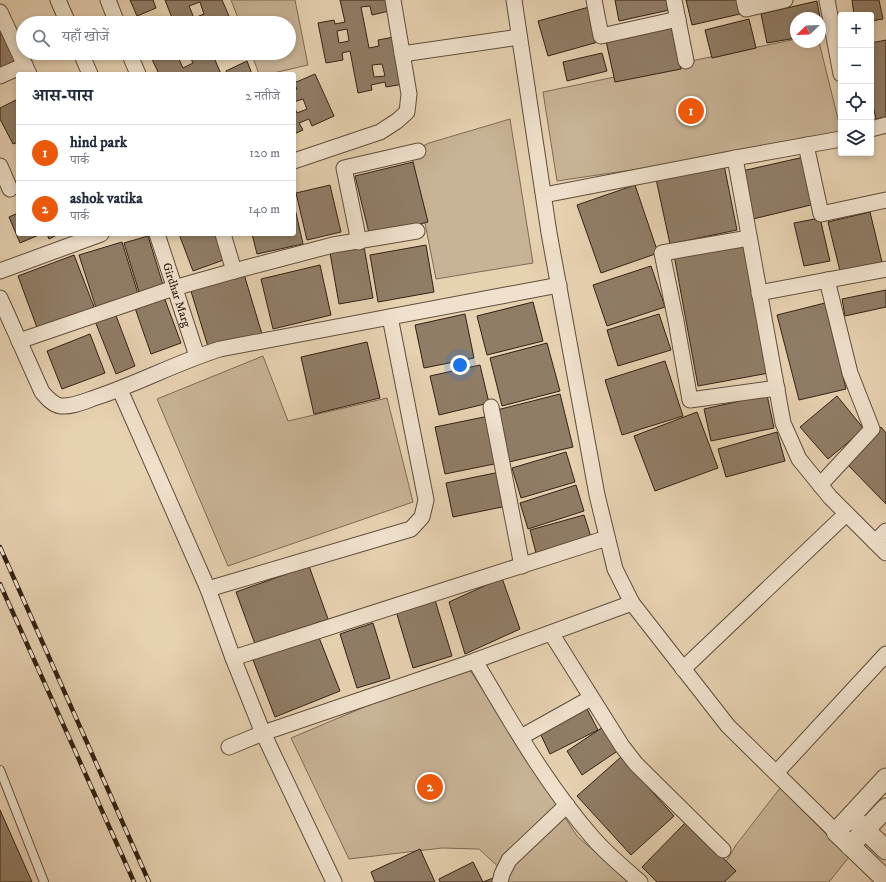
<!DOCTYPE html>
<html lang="hi">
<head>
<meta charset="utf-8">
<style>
	body { margin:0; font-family:"IM FELL DW Pica","Noto Serif Devanagari",serif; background:#f6f6f7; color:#1f2937 }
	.controls { position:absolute; right:12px; top:12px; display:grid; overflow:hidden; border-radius:4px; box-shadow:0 2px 6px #0003 }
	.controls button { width:36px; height:36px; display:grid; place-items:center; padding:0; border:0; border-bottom:1px solid #e0e1e3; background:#fff; color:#1f2937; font:20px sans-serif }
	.compass { position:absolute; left:790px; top:12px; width:36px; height:36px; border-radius:50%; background:#fff; box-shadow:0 2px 6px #0003; rotate:247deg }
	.you { position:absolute; left:460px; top:365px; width:14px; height:14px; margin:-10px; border:3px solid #fff; border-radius:50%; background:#1a73e8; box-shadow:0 0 0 6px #1a73e833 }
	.badge { display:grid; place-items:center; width:26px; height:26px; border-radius:50%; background:#ea580c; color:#fff; font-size:13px; font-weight:700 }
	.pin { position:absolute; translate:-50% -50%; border:2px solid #fff; box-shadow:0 1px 4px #0006 }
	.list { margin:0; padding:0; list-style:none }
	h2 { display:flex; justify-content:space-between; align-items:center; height:52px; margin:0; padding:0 16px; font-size:17px }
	h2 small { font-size:13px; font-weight:400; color:#747a83 }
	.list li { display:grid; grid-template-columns:26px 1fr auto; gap:12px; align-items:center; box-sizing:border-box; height:56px; padding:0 16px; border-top:1px solid #e0e1e3 }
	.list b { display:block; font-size:15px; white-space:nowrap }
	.list p { margin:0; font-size:13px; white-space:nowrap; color:#747a83 }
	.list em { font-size:13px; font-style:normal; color:#747a83 }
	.icon { flex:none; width:22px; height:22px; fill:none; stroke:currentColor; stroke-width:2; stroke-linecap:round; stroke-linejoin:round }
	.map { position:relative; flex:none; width:886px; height:882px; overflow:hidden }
	.search { position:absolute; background:#fff; box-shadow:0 2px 6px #0003; left:16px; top:16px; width:280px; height:44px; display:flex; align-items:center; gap:10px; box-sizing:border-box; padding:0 14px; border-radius:22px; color:#747a83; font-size:15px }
	.panel { position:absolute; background:#fff; box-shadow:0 2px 6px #0003; left:16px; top:72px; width:280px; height:164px; border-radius:4px }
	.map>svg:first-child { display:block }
</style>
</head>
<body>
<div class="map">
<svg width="886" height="882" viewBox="0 0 886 882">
	<rect width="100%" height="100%" fill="#e6d1b1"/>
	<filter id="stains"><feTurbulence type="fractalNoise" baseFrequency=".005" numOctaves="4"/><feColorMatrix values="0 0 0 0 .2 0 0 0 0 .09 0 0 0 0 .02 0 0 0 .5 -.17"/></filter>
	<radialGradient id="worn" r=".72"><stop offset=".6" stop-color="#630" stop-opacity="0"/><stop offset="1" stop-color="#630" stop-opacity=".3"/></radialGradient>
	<path fill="#c8b396" stroke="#7e6a55" d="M231,0H295L308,65L269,74H259L251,53H289V23H240Z
		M796,39V42H819L841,131V139L557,181L543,92Z
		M510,119L533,263L436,279L411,152L429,143Z
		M263,356L288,421L387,398L413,502L228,566L157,399Z
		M466,664L577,836L629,882H509L504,872L479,849L442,848L349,859L291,738Z
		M780,788L849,857L829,882H714L736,845Z"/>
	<path fill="#907d66" stroke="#332114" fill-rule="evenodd" d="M130,0H153L156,8L137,16Z
		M165,0H222L232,23H174ZM200,2L204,14L194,18L189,6Z
		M340,0H387L389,11L372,15L370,6L361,7L369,48L379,46L378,40L394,37L404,84L386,87L385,82L371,85L372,90L358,93L350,51L342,53L343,60L326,63L318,23L334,20L335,24L345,22ZM347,29L349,41L339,43L337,31ZM382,64L385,76L374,77L372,65Z
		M615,0H672L674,9L619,21Z
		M686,0H737L740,14L692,25Z
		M852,0H879L883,19L871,21V15H854Z
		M817,1L820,18H796V38L767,43L761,14Z
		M589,7L598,42L548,56L538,21Z
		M749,19L756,48L712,58L705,30Z
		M820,19L823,33L820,34Z
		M0,24L16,62L0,69Z
		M672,28L681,69L615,82L606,41Z
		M886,40V117L876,119L871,96V43Z
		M154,53H187L178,57L183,68L193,63L188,53H212L221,74H194V73L191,74H159L150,55Z
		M602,53L607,71L567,81L563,62Z
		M247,61L252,74H227L226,71Z
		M315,74L334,116L312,126L309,119L299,123L303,130L294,134V106L297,113L307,109L303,99L294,102V91L297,89L294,83Z
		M18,99V142L13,144L0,119V108Z
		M804,157L815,204L753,219L742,171Z
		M413,162L428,222L370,237L355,176Z
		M724,165L737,230L670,244L656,179Z
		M330,185L341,232L307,240L296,193Z
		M635,185L658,253L601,273L577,205Z
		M294,204L303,244L257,254L252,234H294Z
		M870,212L882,262L840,271L828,222Z
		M18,213V234H41L20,243L9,217Z
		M820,218L830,261L804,266L794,223Z
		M47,234H59L49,239Z
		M179,234H220L229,258L193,271Z
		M148,236L164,288L140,295L124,243Z
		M363,241L373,298L339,304L329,247Z
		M122,242L139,297L97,311L79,255Z
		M745,242L769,373L698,386L674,255Z
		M426,245L434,292L378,302L370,255Z
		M74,255L96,312L39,333L18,276Z
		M320,265L331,315L273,329L261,279Z
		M651,266L665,307L607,326L593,285Z
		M243,271L262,334L209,350L190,288Z
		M886,290V307L845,316L842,299Z
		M164,297L181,343L151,354L135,308Z
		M533,302L543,341L487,355L477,316Z
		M825,303L846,389L799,400L777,315Z
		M115,313L135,366L116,374L95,321Z
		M465,314L474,358L424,368L415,325Z
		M659,314L671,350L618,366L607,330Z
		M90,334L105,373L62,389L47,351Z
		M367,342L380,398L314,414L301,357Z
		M547,343L560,391L502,406L490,358Z
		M665,361L683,416L622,435L605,380Z
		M480,365L489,403L439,415L430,376Z
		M560,394L573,447L509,462L497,410Z
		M767,395L774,428L711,441L704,409Z
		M837,396L864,429L828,459L800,427Z
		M697,412L718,468L655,491L634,436Z
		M489,416L499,463L445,474L435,427Z
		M881,427L886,433V504L845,462Z
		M777,432L785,461L726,477L718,449Z
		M566,452L575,482L521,498L512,468Z
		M500,472L507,506L453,517L446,483Z
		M576,485L584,511L528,529L520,503Z
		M584,515L591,537L536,553L530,530Z
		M309,566L328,619L255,644L236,592Z
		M502,578L520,629L465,654L449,602Z
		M435,600L452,656L413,668L396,611Z
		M373,623L390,678L357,688L340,634Z
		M318,635L340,691L275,717L253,660Z
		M586,707L598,730L550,754L539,731Z
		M603,727L619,750L582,775L567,751Z
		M621,757L674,816L631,855L577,796Z
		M0,810L32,882H0Z
		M687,821L736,871L724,882H657L642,867Z
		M420,849L435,882H375L371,872Z
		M473,862L483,882H440L439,879Z
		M493,878L495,882H483Z"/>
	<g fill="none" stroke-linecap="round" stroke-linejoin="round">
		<g stroke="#604d3b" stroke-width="10">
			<path id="service" d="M0,770L44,882"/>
		</g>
		<g stroke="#604d3b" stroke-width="17">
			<g id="minor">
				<path d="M58,0L68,23"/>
				<path d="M108,0L117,23"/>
				<path d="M514,0L549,233L597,495L615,569L632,603L728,726L836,832"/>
				<path d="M594,0L601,36L678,19"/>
				<path d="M674,0L686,61"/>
				<path d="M744,0L746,9L785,0"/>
				<path d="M827,0L841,74"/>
				<path d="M0,12L29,74"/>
				<path d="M81,53L90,74"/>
				<path d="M129,53L138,74"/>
				<path d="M402,54L519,37"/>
				<path d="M0,76L25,65"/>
				<path d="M871,129L886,125"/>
				<path d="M806,145L821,214L886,200"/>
				<path d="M735,158L783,423L799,459L830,497L886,553"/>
				<path d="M294,161L380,132L397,121L407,112L409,94L393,0"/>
				<path d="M0,166L10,189"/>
				<path d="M544,195L735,158L841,139"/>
				<path id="s1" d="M157,234L197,356"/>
				<path d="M223,234L234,271"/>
				<path d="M749,238L662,253L676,321L690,400L777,388"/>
				<path d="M359,242L344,168L418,151"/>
				<path d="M0,271L101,234"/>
				<path d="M759,293L886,269"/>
				<path d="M0,298L42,392C47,398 53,405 61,406C73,407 85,401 97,397C139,383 178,362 220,349L559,285"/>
				<path d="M19,341L174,288L234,271L333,245L417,231"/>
				<path d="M120,390L208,589L233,658L263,733L334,882"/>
				<path d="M491,407L522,566"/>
				<path d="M820,485L872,429L850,373L827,280"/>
				<path d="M875,542L886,531"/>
				<path d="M208,589L411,529L422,517L426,500L390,317"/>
				<path d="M551,633L622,746L636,764L723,850"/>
				<path d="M233,658L607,538"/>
				<path d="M475,661C511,722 546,784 593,838C607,854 624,868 640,882"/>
				<path d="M683,669L846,514"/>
				<path d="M521,737L591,698"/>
				<path d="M229,747L263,733L466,664L632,603"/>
				<path d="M776,773L886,654"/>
				<path d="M500,882L502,874L509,860L567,805"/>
			</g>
		</g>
		<g stroke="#604d3b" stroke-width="21">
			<path id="tertiary" d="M886,778L836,832L886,880
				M856,821L886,850
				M850,846L886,808"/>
		</g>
		<use href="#service" stroke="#efe1cc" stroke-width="8"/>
		<use href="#minor" stroke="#efe1cc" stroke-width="15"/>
		<use href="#tertiary" stroke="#efe1cc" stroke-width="19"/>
		<g stroke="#332114" stroke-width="4.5">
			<path id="rail" d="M0,547L149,882
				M0,584L134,882"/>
		</g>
		<use href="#rail" stroke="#efe1cc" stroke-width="3" stroke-dasharray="9" stroke-linecap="butt"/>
	</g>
	<g text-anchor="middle" stroke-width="3" stroke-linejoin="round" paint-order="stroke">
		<g font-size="12" fill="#332114" stroke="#efe1cc">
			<text dy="4" stroke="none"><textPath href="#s1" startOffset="64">Girdhar Marg</textPath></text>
		</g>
	</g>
	<rect width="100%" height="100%" filter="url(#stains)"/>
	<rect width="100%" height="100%" fill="url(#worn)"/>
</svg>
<div class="controls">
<button>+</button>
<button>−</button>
<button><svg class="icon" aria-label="locate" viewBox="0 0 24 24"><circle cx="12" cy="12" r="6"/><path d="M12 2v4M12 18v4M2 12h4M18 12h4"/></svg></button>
<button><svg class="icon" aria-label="layers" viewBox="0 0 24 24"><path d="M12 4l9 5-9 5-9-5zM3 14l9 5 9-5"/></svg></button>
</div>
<svg class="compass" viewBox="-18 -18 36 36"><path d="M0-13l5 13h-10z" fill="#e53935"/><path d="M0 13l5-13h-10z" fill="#747a83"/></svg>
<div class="you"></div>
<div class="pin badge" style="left:691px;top:111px">1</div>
<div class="pin badge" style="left:430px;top:787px">2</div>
<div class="search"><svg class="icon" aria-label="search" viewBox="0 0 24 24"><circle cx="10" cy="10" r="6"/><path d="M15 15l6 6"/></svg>यहाँ खोजें</div>
<section class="panel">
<h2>आस-पास<small>2 नतीजे</small></h2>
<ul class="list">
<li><span class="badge">1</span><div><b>hind park</b><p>पार्क</p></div><em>120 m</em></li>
<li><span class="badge">2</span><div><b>ashok vatika</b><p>पार्क</p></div><em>140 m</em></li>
</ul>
</section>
</div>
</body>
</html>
